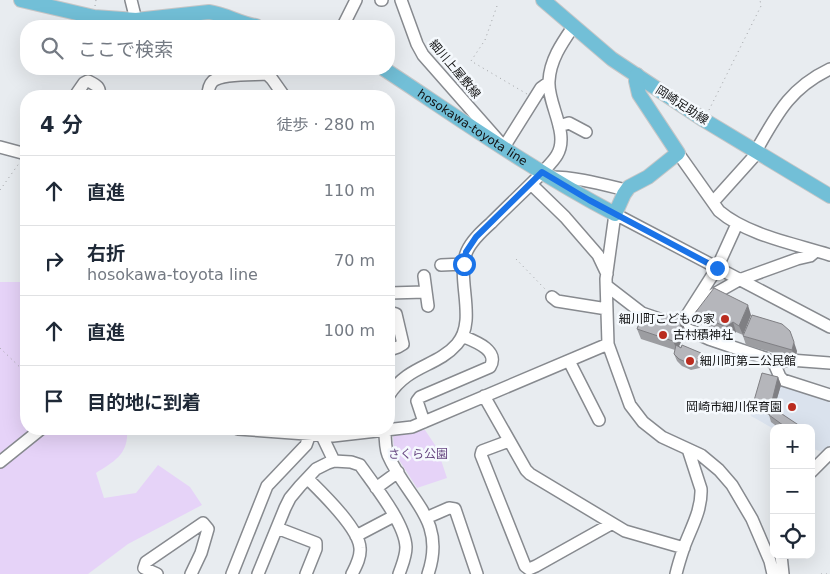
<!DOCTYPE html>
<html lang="ja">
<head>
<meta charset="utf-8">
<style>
	body { margin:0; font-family:"DejaVu Sans","Noto Sans JP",sans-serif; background:#f2f2f3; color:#1f2937 }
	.controls { position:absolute; right:15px; bottom:15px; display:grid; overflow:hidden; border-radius:10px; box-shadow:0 5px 20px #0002 }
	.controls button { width:45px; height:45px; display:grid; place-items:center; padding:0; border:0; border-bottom:1px solid #e0e1e3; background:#fff; color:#1f2937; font:25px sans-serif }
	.stop { position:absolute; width:15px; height:15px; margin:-11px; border:4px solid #1a73e8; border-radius:50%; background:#fff }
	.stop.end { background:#1a73e8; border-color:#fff; box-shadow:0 1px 5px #0008 }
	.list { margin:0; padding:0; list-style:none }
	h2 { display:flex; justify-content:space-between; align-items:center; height:65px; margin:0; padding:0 20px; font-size:21px }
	h2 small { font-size:16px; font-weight:400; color:#747a83 }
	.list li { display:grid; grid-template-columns:32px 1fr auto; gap:15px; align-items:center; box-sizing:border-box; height:70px; padding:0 20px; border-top:1px solid #e0e1e3 }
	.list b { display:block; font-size:19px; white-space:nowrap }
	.list p { margin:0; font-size:16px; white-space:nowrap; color:#747a83 }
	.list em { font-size:16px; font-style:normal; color:#747a83 }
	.icon { flex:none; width:28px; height:28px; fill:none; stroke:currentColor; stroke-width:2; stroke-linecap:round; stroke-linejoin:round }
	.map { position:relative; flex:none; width:830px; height:574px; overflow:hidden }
	.search { position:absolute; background:#fff; box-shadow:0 5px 20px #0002; left:20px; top:20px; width:375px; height:55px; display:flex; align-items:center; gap:12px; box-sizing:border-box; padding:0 18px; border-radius:20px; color:#747a83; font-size:19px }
	.panel { position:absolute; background:#fff; box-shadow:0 5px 20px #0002; left:20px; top:90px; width:375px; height:345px; border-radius:20px }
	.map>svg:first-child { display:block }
</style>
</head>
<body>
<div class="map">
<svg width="830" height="574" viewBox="0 0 830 574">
	<rect width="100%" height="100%" fill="#e8ecf0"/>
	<path fill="#dae2ed" d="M762,377L830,399V446L825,453L811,448V428L774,429L751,416Z"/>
	<path fill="#e6d3f8" d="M0,282H26V429H127C129,454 115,461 96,473L104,498L136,493L158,465L190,487L202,505L128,544L88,574H0Z
		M425,430L437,448L447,478L417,488L394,452L393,434Z"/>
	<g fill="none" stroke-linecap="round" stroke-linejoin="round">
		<g stroke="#878a8f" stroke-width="14">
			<path id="minor" d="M131,0L136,20
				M381,0H382
				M401,0L417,44L423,55L504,147L541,88L548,83
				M343,26L356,0
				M75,96L84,83L88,81C96,85 101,87 99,96
				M208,96C208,91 209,85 213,81C223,73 254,75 267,74L272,79L284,96
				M559,126L569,123L586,132
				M0,147L26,154
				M756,151C777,114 790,88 830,69
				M678,153L719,211C747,235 795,244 830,255
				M550,177C576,177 601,184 626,190
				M531,184L565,217L598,255L607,274
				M713,202L758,152
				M441,265L464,264
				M424,276L428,306
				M607,286L642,313L680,326L709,339L765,358L774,363L780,377L783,380L830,395
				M389,293L425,292
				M552,297L557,301L607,309
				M693,306L739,280L797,259L810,256L816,251
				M389,312L396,314L403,344L398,347L389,350
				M680,326L717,268L737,224
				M569,361L599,420
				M774,363L790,360L830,363
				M389,395C408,365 437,367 457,344C478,320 455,278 467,251C472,240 482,231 491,223C507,207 524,191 540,175C545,169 553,162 557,155C570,134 547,103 549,81C550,60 562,43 573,27
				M484,396L526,470L530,474L625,531L684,548
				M424,422L417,401L420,397L490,367C500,350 474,341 462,336
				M238,429L333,436L412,427L608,344
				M385,429C385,437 385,448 388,455C407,499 447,519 428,574
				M322,436L334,461
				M509,441L482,451L481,455L525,566L529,569L536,566L611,524
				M0,462L41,429
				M811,472L830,453
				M308,479C322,493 359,528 360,548C361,557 356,566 352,574
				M376,488L398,472
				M426,518L449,508L455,509L477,574
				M277,528L316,543V549L306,574
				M356,536L394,516
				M781,555L783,574
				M157,574L144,568L146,562L203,523L208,529L201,553L191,574
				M232,574L267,486L306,445L310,434
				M258,574L285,508L290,498L300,486L316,469L328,463L334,461L351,462L360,465C374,485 405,523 406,547C406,557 402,565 399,574
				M676,574C678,565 681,556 684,547C691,528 702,510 701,489L688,449
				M773,574L770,561L752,519L732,485L719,470L701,455L662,437L643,422L630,405L608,344L606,279L615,214L830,327"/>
		</g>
		<g stroke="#c6c6c7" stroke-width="16">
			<g id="major">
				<path d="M21,0L94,17L136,20L209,12C225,14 240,24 256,26"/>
				<path d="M543,0L612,59L704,120L830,196"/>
				<path id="s1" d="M384,69C460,119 535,172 615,214L624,194L629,187L648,177L678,153L639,94L636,81L637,75"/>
			</g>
		</g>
		<path stroke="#9fa1a4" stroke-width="1" stroke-dasharray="1 4" stroke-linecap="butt" d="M95,6L96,0
			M497,6L485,40L471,61L527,94
			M709,110L761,6L760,0
			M0,190L20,162
			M516,259L545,289
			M0,348L26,373
			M821,574H829"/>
		<use href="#minor" stroke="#fff" stroke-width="11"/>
		<use href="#major" stroke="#72bfd7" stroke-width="14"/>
	</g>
	<path fill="#9c9da1" d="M695,313L751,315L743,335L736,332L730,336L698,323Z
		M682,322L686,332L679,346L704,360V367L691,370L682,366L677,361L674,354L675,350L641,339L637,329Z
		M743,336L797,351L795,359L746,345Z
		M778,377L781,385L774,408L800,428H779L771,422L769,415L756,411L753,404Z"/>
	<path fill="#7f7f83" d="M748,305L751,315L743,335L739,326Z
		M682,322L686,332L677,350L673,341Z
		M733,322L736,332L730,336L726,327Z
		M794,342L797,351L795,359L792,350Z
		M701,353L704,360V367L702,360Z
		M778,377L781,385L772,416L770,409Z"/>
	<path fill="#b5b6bb" stroke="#7f7f83" d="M714,288L748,305L739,326L733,322L726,327L695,313Z
		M643,313L666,314L682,322L673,341L637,329Z
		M752,315L782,324L790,331L794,342L792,350L743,336Z
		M676,345L681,348L682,345L701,353L702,360L688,363L679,359L674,354Z
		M762,373L778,377L770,409L753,404Z
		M773,408L800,426L799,428H787L769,415Z"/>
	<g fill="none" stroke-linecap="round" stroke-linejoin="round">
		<path stroke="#1a73e8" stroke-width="6" d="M464,264L466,252L476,237L542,172L589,200L717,268"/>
	</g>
	<g fill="#ba2c1f" stroke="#f5f9fd" stroke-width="2">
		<circle cx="725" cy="319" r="5"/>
		<circle cx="663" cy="335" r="5"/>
		<circle cx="690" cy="361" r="5"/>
		<circle cx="792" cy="407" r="5"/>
	</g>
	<g text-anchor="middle" stroke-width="5" stroke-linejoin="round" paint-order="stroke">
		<g font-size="12" fill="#121314" stroke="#f5f9fd">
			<text transform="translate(455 69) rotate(50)" y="4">細川上屋敷線</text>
			<text transform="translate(682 105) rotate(33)" y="4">岡崎足助線</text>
			<text dy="4" stroke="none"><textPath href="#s1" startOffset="106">hosokawa-toyota line</textPath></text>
		</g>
		<g font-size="12" fill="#121314" stroke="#f5f9fd" text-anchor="end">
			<text x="715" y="323">細川町こどもの家</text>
			<text x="673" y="339" text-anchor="start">古村積神社</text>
			<text x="700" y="365" text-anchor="start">細川町第二公民館</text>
			<text x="782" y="411">岡崎市細川保育園</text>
		</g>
		<g font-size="12" fill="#674781" stroke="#f5f9fd">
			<text x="418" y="458">さくら公園</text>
		</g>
	</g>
</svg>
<div class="controls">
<button>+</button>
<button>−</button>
<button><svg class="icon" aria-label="locate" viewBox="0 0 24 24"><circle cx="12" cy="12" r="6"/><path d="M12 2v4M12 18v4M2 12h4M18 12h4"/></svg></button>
</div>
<div class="stop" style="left:464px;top:264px"></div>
<div class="stop end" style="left:717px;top:268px"></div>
<div class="search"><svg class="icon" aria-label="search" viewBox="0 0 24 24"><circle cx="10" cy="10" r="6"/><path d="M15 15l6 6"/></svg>ここで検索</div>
<section class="panel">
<h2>4 分<small>徒歩 · 280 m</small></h2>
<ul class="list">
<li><svg class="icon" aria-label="ahead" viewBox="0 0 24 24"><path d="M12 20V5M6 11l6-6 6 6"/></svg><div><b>直進</b></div><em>110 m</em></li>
<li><svg class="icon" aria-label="right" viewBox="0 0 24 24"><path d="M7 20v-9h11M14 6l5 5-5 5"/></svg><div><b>右折</b><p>hosokawa-toyota line</p></div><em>70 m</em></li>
<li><svg class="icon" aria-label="ahead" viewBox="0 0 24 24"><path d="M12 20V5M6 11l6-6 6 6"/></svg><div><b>直進</b></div><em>100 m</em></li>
<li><svg class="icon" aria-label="arrive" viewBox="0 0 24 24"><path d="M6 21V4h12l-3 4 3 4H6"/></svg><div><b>目的地に到着</b></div></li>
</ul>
</section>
</div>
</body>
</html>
